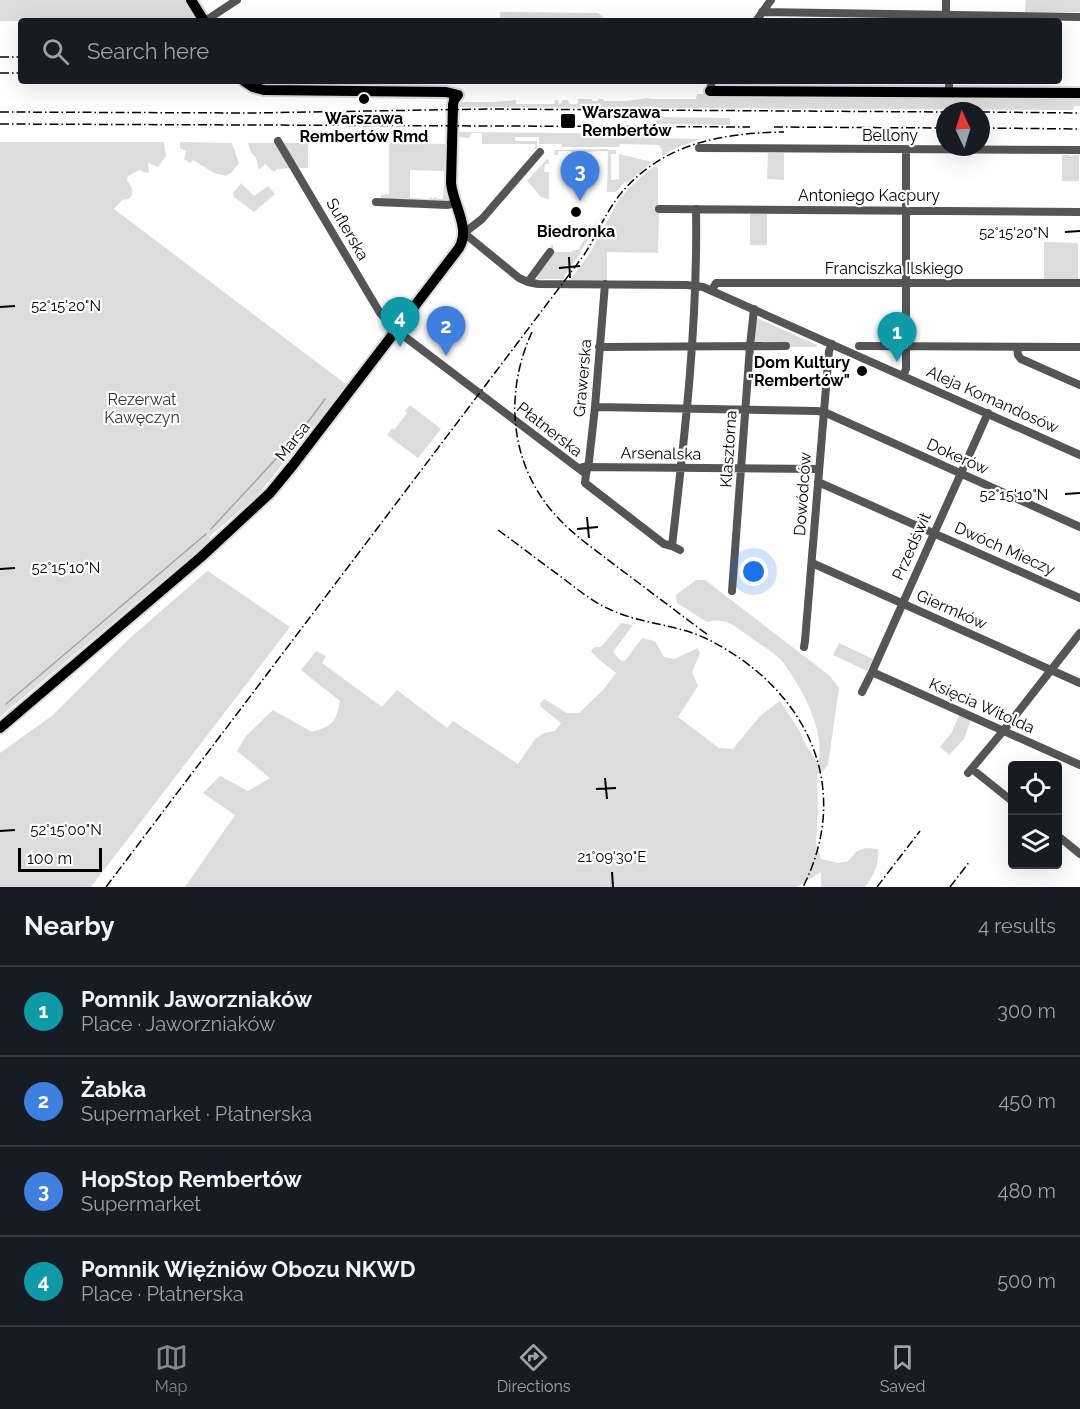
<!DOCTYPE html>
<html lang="en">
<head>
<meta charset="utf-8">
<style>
	body { margin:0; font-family:Raleway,sans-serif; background:#242831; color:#f1f3f6 }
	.controls { position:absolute; right:18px; bottom:18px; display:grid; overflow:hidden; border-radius:6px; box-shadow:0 6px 24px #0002 }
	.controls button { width:54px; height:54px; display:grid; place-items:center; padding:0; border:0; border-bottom:2px solid #363941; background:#171b24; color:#f1f3f6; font:30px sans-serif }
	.compass { position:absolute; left:936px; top:102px; width:54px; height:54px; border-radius:50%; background:#171b24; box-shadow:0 6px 24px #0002; rotate:356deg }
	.scale { position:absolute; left:18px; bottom:15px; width:84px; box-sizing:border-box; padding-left:6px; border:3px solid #000; border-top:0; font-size:16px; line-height:21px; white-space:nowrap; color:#000; -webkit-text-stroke:4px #fff; paint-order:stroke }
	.you { position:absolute; left:754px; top:572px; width:21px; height:21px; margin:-15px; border:4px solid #fff; border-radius:50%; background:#1a73e8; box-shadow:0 0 0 9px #1a73e833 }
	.badge { display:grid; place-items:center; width:39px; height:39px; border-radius:50%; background:#858687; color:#fff; font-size:20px; font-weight:700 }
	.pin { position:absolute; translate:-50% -50px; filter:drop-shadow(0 2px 3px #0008) }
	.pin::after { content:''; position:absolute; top:32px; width:21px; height:18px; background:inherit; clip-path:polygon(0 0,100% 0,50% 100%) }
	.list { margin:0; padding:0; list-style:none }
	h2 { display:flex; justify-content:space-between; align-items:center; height:78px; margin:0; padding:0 24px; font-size:26px }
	h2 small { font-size:20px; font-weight:400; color:#9ea1a6 }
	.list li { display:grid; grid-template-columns:39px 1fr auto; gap:18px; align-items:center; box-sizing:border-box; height:90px; padding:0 24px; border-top:2px solid #363941 }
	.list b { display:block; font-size:22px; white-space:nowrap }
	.list p { margin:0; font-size:20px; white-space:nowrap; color:#9ea1a6 }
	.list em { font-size:20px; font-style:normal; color:#9ea1a6 }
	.icon { flex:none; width:33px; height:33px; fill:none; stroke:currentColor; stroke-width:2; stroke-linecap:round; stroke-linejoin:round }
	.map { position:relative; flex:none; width:1080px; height:887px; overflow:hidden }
	.search { position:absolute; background:#171b24; box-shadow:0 6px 24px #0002; left:18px; right:18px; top:18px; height:66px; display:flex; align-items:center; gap:15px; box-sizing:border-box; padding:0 21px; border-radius:6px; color:#9ea1a6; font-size:22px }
	.sheet { height:438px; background:#171b24 }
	nav { display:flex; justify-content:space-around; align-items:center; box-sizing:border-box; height:84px; border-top:2px solid #363941; background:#171b24; font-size:16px; color:#9ea1a6 }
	nav a { display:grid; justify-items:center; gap:3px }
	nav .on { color:#858687 }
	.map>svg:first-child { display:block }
</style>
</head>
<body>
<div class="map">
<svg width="1080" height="887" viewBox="0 0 1080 887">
	<rect width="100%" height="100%" fill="#fff"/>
	<path fill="#dcdcdc" d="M0,0H187L200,21H0Z
		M1026,0H1080V12H1025Z
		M500,12L598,13L608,21H500Z
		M697,94L922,95L923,99H925L926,96L936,95V98H958L959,96H1080V106H1074L1073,110L459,107L462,102H494L516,100V104H554L555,100H558L559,104L562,103V100H568L569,104H578V99H592V101H598V99H603L604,101H625L649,98L650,99H696Z
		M657,117L730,118V125L656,124Z
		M458,132L648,134V138L700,139L676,148L662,156V150L659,145L620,144L619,147H562L561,144H539V137H515V141H537V149H534L523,162L536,146L535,144H482V133H472L469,138L458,137Z
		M0,142H164L166,156L158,167L148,163L149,172L147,173L139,170L128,176L127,180L132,188V195L129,199L122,200L114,209L347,385L319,420L256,497L209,537L211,540L0,717Z
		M180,142L232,143L239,163L231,173L226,176L214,173L193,160L190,163L184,159L186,151L180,148Z
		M248,143H276L292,168L277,169L274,172L265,164L259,170L256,158L251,152Z
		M282,143H308V168H298Z
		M389,143L446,144L444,171L410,170V198L429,199L430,197L433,199L435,197L438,199H443L444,184L446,185L449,202L381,200V195L389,194Z
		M608,149V150H616V154H611V180L619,179V154L652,162L627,183L625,182L616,192H607L608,151L581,152L571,155V151H558V155H554L555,150Z
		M768,153H784V180L767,179Z
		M1062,155H1069L1070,156L1079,155V181H1062Z
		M547,159L549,160V164H545L544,172H549V199L541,197L527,181Z
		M656,166L658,168V212L659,213L658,253L607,252V280H570L590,253L618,201L628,189L646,172Z
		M241,183L254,196L268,186L275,194L254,212L234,197L233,193Z
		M750,214H767V245H750Z
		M600,216L591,235L580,252L581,253L564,276V279H538L537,276L551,252V245H553V252H572L573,250H578L593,225L594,226Z
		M1044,242L1078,243V279H1044Z
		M757,318L817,345L816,347H787L756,342L754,341Z
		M410,405L441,429L418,458L387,435L392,428L394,430L407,413L405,411Z
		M208,571L290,627L91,887H0V753L53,715L130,638L206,572Z
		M696,580H705L830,676L839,688L828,765L823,771L817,774L818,812L816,843L821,859L838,863L848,861L857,851L866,848L878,849C880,863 873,877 865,887H821V872L797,887H185L235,815L203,793L220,776L248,791L270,778L237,751L246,736L273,710L312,732C334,725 335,723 340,701L301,670L316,651L326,656L322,663L382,707L397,690L447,728L453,721L518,764L536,738L544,733L555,731L561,723L541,707L540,704L544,699L567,713H579L603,690L616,673L596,657L591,651L594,647H601L621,623L633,625L613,652L620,660L625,661L642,638L655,641L664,657L674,659L698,648L700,653L692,672L698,686L678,717L719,748L733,749L760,716L780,701L799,730L807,747L818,763C827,733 799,680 779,658C770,650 758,643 749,636C732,625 728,618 707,622L677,603L676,595Z
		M839,643L873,659L867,671L833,655Z
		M959,715L971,720L964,739L949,755L940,747L952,732Z"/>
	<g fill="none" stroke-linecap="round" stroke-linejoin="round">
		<path stroke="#a3a3a3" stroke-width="1.5" d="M305,426L325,399
			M211,529L301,432
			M6,704L206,534"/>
		<g stroke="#dbdbdb" stroke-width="14">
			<path id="major" d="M191,0L204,21
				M710,91L1080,93
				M0,728L201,557L270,493L293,465L459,248C471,228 453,205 451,183L453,105L454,100L458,95L446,92L264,90L253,87L244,81"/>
		</g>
		<path stroke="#555" stroke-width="8" d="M946,0V21
			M762,12L1080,17
			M205,21L237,0
			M756,21L771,0
			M949,81V93
			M710,91L712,81
			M278,141L380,313L392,327L586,474
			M699,148L1080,150
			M540,152L482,219L464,233L519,278L528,282L538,284L687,285L703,287L1080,455
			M376,202L448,205L455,203
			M659,209L1080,212
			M528,282L550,252
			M605,284L595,407L589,461L586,474L585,483L664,544L672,546L680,550
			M712,290L716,283H1080
			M859,346L1080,347
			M599,347L786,346
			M1017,347L1018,355L1021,359L1080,385
			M903,376L906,369V150
			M595,407L817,411L824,412L1080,527
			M583,467L819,469
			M818,482L1080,598
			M672,546C685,434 698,321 696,209
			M812,563L1080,683
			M732,591L750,346L754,309
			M804,647L805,641L829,351L832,344
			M872,672L1080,765
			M862,692L872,672L988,413
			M972,769L1012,801
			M968,773L1004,730L1080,633
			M1058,836L1080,854"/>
		<use href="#major" stroke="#000" stroke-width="10"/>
		<path stroke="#000" stroke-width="1.5" stroke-dasharray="9 3 1.5 3" stroke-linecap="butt" d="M0,57H21
			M0,73H21
			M0,112L251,113L487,109L945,112
			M981,112L1080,113
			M0,124L750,127
			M774,127L945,128
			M981,128L1080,129
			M532,332C503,395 510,468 559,519C576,537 597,551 616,566C647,589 677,612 708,635
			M498,530C519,545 539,561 560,576C576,588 591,601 609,609C640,624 675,624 705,638C804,686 855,784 803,887
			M106,887L584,255C597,235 606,211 622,192C664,143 722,133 784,132
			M877,887L920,831
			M950,887L970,861"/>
	</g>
	<path fill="none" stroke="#000" stroke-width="2" d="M1065,232L1080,231M569,257L570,278M559,268L580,266M0,307L15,306M1065,494L1080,493M587,517L589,538M577,529L598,527M0,569L15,568M605,778L607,799M596,789L616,788M0,831L15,830M612,872L613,887"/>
	<g fill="#000" stroke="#fff" stroke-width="2">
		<circle cx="364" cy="99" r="6"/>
		<rect x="560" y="113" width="16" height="16" rx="3"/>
		<circle cx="576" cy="212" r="6"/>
		<circle cx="862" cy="371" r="6"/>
	</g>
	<g text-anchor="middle" stroke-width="4.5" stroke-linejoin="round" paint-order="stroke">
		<g font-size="16" font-weight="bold" fill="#000" stroke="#fff">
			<text x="582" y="118" text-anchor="start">Warszawa<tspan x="582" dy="18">Rembertów</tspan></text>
			<text x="364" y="124">Warszawa<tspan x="364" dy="18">Rembertów Rmd</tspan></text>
			<text x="576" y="237">Biedronka</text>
			<text x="850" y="368" text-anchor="end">Dom Kultury<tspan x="850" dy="18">"Rembertów"</tspan></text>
		</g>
		<g font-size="16" fill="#000" stroke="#fff">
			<text x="890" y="141">Bellony</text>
			<text x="869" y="201">Antoniego Kacpury</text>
			<text transform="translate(348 229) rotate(60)" y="6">Suflerska</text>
			<text x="894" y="274">Franciszka Ilskiego</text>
			<text transform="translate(582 378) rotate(-85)" y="6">Grawerska</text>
			<text transform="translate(993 399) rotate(24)" y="6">Aleja Komandosów</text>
			<text transform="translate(550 429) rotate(38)" y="6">Płatnerska</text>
			<text transform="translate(292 441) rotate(-52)" y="6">Marsa</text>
			<text transform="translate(728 449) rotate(-86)" y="6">Klasztorna</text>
			<text transform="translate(661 453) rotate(1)" y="6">Arsenalska</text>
			<text transform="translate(958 456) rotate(24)" y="6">Dokerów</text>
			<text transform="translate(802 494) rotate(-86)" y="6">Dowódców</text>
			<text transform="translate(911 546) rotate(-66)" y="6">Przedświt</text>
			<text transform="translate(1005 548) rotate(24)" y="6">Dwóch Mieczy</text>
			<text transform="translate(952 609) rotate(24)" y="6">Giermków</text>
			<text transform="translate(982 705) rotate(24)" y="6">Księcia Witolda</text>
		</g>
		<g font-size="16" fill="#333" stroke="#fff">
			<text x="142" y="405">Rezerwat<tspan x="142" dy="18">Kawęczyn</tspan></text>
		</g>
	</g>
	<g font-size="15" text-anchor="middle" fill="#000" stroke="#fff" stroke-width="4.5" stroke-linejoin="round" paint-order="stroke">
		<text x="1014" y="238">52°15'20"N</text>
		<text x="66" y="311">52°15'20"N</text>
		<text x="1014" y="500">52°15'10"N</text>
		<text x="66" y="573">52°15'10"N</text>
		<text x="66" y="835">52°15'00"N</text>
		<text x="612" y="862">21°09'30"E</text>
	</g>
</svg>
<div class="controls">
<button><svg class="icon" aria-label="locate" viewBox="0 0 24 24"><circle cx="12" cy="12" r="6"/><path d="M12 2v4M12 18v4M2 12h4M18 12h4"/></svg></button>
<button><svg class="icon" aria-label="layers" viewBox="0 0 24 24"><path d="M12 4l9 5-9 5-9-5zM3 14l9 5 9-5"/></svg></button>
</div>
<svg class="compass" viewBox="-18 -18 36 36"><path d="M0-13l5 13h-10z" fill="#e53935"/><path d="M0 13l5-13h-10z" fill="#9ea1a6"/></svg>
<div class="scale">100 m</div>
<div class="you"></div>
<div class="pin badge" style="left:897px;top:362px;background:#0f9aa8">1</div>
<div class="pin badge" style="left:446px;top:356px;background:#3f7fe0">2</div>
<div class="pin badge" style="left:580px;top:201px;background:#3f7fe0">3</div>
<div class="pin badge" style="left:400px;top:347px;background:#0f9aa8">4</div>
<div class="search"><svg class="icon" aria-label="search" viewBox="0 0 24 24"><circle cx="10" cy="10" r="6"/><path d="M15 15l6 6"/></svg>Search here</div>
</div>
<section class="sheet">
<h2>Nearby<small>4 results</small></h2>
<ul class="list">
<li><span class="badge" style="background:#0f9aa8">1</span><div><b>Pomnik Jaworzniaków</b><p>Place · Jaworzniaków</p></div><em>300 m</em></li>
<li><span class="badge" style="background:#3f7fe0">2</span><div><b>Żabka</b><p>Supermarket · Płatnerska</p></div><em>450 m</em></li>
<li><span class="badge" style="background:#3f7fe0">3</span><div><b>HopStop Rembertów</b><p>Supermarket</p></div><em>480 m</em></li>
<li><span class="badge" style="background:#0f9aa8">4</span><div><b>Pomnik Więźniów Obozu NKWD</b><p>Place · Płatnerska</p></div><em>500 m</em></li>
</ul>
</section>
<nav>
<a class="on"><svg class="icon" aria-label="map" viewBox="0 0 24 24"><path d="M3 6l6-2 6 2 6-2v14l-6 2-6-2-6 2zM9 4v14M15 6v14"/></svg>Map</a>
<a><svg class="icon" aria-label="directions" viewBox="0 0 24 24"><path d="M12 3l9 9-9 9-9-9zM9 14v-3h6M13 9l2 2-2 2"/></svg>Directions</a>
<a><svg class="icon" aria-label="saved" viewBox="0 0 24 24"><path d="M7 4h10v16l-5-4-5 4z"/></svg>Saved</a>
</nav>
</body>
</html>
